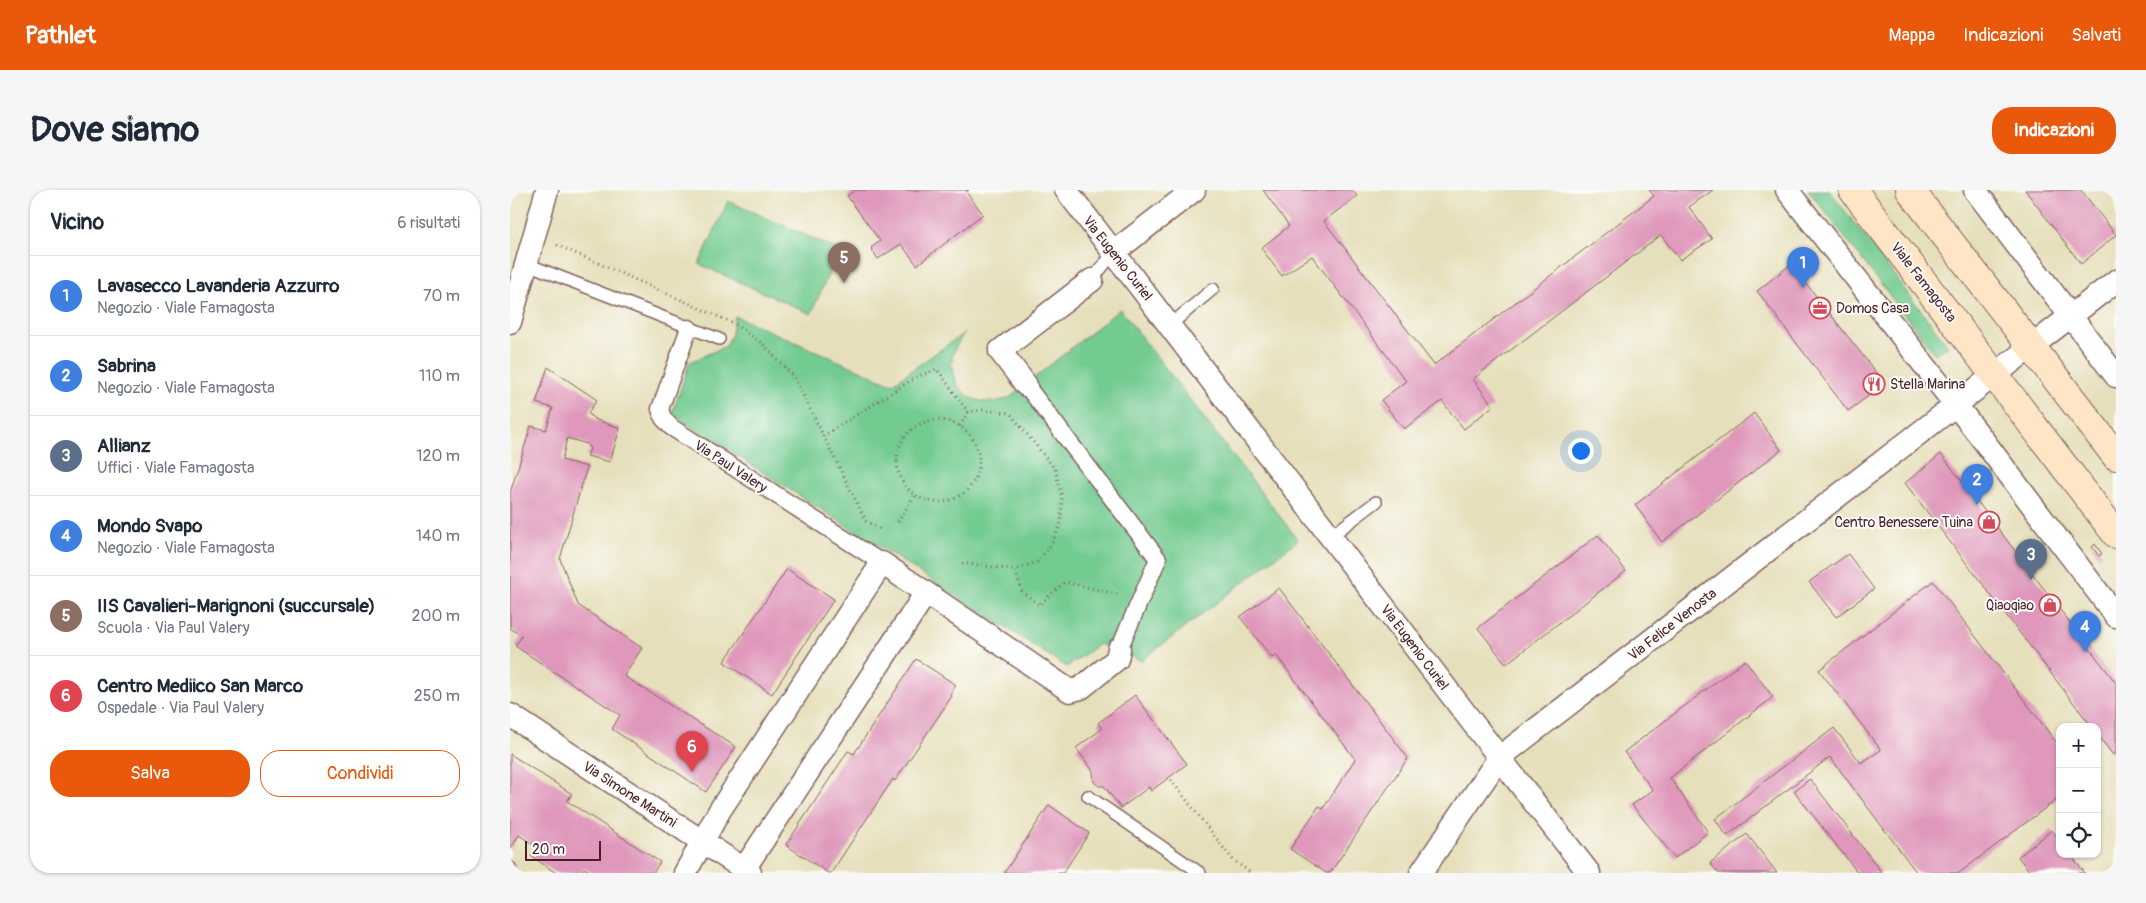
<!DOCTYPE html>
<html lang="it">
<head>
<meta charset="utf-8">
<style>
	body { margin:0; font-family:Pangolin,sans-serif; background:#f6f6f7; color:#1f2937 }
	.controls { position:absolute; right:15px; bottom:15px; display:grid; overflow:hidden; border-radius:10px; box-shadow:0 1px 4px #0004 }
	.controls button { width:45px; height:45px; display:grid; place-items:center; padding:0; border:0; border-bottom:1px solid #e0e1e3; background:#fff; color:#1f2937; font:25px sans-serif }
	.scale { position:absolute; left:15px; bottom:12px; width:76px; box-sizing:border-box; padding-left:5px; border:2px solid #4a1f2b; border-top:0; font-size:14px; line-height:18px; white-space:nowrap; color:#4a1f2b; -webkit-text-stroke:4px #fdfcf7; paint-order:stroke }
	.you { position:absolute; left:1070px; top:260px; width:18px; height:18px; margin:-12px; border:4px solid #fff; border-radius:50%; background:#1a73e8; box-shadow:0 0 0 8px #1a73e833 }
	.badge { display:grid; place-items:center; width:32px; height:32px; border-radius:50%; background:#ea580c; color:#fff; font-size:16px; font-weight:700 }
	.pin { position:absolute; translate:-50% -41px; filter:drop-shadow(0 1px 2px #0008) }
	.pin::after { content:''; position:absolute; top:26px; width:18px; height:15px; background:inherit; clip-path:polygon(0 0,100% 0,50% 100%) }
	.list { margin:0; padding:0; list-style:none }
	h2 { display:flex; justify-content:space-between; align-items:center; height:65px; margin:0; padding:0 20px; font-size:21px }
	h2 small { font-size:16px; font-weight:400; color:#747a83 }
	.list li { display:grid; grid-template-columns:32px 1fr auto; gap:15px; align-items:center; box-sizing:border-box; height:80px; padding:0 20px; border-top:1px solid #e0e1e3 }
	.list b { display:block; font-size:19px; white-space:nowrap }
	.list p { margin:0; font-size:16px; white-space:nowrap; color:#747a83 }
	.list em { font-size:16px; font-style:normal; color:#747a83 }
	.actions { display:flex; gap:10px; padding:15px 20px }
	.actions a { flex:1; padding:11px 0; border:1px solid #ea580c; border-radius:20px; text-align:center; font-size:18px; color:#ea580c }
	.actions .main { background:#ea580c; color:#fff }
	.icon { flex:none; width:28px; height:28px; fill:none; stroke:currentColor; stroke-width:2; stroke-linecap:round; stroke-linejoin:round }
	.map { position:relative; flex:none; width:1606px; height:683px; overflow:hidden; border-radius:20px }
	header { display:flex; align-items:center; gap:30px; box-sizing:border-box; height:70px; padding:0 25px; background:#ea580c; color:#fff }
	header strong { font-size:24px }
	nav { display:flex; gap:28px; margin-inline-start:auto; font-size:18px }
	.intro { display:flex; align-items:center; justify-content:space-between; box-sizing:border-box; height:120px; padding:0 30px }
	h1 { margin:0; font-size:35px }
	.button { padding:12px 22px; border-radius:20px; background:#ea580c; color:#fff; font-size:18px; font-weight:700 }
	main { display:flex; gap:30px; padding:0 30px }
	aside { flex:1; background:#fff; border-radius:20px; box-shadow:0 1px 4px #0004 }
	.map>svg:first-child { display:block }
</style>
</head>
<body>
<header>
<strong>Pathlet</strong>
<nav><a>Mappa</a><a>Indicazioni</a><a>Salvati</a></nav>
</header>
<div class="intro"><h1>Dove siamo</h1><a class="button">Indicazioni</a></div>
<main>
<aside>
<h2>Vicino<small>6 risultati</small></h2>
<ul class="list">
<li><span class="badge" style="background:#3f7fe0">1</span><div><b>Lavasecco Lavanderia Azzurro</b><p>Negozio · Viale Famagosta</p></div><em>70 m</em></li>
<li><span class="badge" style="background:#3f7fe0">2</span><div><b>Sabrina</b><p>Negozio · Viale Famagosta</p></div><em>110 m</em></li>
<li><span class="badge" style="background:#5c6f8a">3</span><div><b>Allianz</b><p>Uffici · Viale Famagosta</p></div><em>120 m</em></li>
<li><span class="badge" style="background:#3f7fe0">4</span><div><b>Mondo Svapo</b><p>Negozio · Viale Famagosta</p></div><em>140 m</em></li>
<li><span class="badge" style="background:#8d6e63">5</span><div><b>IIS Cavalieri-Marignoni (succursale)</b><p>Scuola · Via Paul Valery</p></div><em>200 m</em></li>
<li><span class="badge" style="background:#e0444e">6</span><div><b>Centro Mediico San Marco</b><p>Ospedale · Via Paul Valery</p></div><em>250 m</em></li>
</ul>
<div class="actions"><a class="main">Salva</a><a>Condividi</a></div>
</aside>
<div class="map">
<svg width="1606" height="683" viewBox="0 0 1606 683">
	<rect width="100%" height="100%" fill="#fdfcf7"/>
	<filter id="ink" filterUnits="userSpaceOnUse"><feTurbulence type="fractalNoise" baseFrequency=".02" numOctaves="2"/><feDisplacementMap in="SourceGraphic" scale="10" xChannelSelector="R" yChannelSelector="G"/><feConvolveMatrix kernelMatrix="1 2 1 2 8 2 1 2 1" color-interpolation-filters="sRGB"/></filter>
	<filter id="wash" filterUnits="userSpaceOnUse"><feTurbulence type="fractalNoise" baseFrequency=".0096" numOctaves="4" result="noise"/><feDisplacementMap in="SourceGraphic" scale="20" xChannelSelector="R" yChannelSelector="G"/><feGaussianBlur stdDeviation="1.12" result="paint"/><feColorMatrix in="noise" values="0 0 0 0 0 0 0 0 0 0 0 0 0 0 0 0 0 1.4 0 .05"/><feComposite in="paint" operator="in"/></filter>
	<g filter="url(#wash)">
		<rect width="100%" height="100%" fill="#e6dfbb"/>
		<path fill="#72cb91" stroke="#5e755e" d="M1298,0H1319L1438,156L1425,164Z
			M218,11L329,60L301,124L189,74Z
			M610,119L788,350L631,471L609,459L589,454L557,477L162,224L180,172L216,156L221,146L225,126L382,194L454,143C450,150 443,160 442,168C439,203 468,220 499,208Z"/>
		<g id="blocks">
			<path fill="#df98bb" d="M345,0H459L456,2L473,24L407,75L391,54L368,69L361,58L370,51L337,6Z
				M753,0H842L847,6L814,31L924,175L1144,6L1139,0H1203L1179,17L1202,49L1170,70L1151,45L963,189L983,216L954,239L932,211L894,239L871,210L896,191L802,66L772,86L751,58L779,36Z
				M1515,0H1571L1606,45L1571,74Z
				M1281,74L1375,194L1338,221L1247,101Z
				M38,177L87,210L78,223L84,229L110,238L100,272L77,266L80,259L77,254L57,248L52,270L77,277L50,369L68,415L132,458L114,486L226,557L196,602L102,539L110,525L5,456L12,446L0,438V303L21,236L36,240L43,218L26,213Z
				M1244,223L1271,260L1152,352L1125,315Z
				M1431,264L1606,493V563L1603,565L1587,544V537H1582L1395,293Z
				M1088,345L1116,381L996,474L968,438Z
				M1585,354L1592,364L1589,366L1582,357Z
				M1338,364L1364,399L1326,427L1299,392Z
				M277,379L324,409L262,504L214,472Z
				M1423,391L1550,557V607L1449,683H1407L1320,567L1217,646L1205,629L1324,538L1351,573L1371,560L1309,480Z
				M769,398L898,568L820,683H816L780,659L809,616L813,619L845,569L766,465L762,468L730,427Z
				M406,469L446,495L440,505L442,506L385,591L383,589L321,683H318L276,655L338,561L344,564Z
				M1235,470L1263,507L1160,588L1198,642L1165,668L1122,615L1143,600L1114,562Z
				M625,505L677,574L641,601L639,597L611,618L594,596H589L584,592L583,581L566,558L592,539L588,533Z
				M0,564L62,604L57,611L150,672L143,683H83L74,678L71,683H46L21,666L27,657L9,645L0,660Z
				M1300,589L1372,683H1348L1284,601Z
				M539,615L579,643L553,683H494Z
				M1542,640L1550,650V664H1560L1575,683H1521L1508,667Z
				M1237,644L1267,683H1208L1200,673Z
				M0,670L6,674L0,683Z"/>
		</g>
	</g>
	<g filter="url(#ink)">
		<use href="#blocks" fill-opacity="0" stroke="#81625d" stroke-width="1"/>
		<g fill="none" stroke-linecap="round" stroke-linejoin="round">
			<g stroke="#81625d" stroke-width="14">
				<path id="service" d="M17,74L209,149
					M582,90L604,62
					M660,135L703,99
					M821,346L866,312
					M578,606L690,683"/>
			</g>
			<g stroke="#81625d" stroke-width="19">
				<path id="pedestrian" d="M179,138L150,219L153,228L161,237L372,373
					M516,195L648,369L609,459"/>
			</g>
			<g stroke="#81625d" stroke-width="25">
				<path id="minor" d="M556,0L965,536L1079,683
					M1277,0L1470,246L1606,426
					M1465,0L1606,186
					M604,62L684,0
					M0,132L37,0
					M516,195L490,161L582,90
					M0,525L240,683
					M234,679L416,403
					M175,683L210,620L372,373L560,501L571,498L607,469L609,459
					M911,683L989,568L1606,91"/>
			</g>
			<g stroke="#81625d" stroke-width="30">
				<path id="secondary" d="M1343,0L1606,344
					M1400,0L1606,266"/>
			</g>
			<path stroke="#81625d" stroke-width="3" stroke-dasharray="1 4" stroke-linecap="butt" d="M47,55L223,133L253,154L284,187L356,331L370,339
				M387 271a41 41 0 1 1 82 0a41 41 0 1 1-82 0Z
				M450,236L458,222
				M313,246L408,186L427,179L458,222L472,220L500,223L545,279L552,307L551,333L541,355L527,372L505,380
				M388,332L404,306
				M452,373L505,380L512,401L529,415L555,392L611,405
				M661,590L723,670L741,683"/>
			<use href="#service" stroke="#fff" stroke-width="11"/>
			<use href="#pedestrian" stroke="#fff" stroke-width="16"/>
			<use href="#minor" stroke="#fff" stroke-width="22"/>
			<use href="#secondary" stroke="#fde5c5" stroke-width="28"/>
		</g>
	</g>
	<defs>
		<g id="office-ring" transform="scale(1.125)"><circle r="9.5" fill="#fdfcf7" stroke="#d1495b" stroke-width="1.5"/><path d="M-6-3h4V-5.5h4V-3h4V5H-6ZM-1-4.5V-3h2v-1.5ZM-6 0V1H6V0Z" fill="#d1495b"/></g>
		<g id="restaurant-ring" transform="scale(1.125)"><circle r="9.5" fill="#fdfcf7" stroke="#d1495b" stroke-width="1.5"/><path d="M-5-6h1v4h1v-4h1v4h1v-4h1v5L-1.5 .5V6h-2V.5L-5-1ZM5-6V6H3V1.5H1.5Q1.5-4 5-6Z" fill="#d1495b"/></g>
		<g id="shop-ring" transform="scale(1.125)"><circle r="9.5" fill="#fdfcf7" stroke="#d1495b" stroke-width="1.5"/><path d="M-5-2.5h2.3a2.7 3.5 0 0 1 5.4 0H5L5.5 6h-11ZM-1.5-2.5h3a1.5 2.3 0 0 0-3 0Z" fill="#d1495b"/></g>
	</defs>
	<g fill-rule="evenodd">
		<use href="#office-ring" x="1310" y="118"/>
		<use href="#restaurant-ring" x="1364" y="194"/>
		<use href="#shop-ring" x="1479" y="332"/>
		<use href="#shop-ring" x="1540" y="415"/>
	</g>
	<g text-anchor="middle" stroke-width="4" stroke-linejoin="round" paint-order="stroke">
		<g font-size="14" fill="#4a1f2b" stroke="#fdfcf7">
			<text transform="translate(608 68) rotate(52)" y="5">Via Eugenio Curiel</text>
			<text transform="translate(1414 92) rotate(52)" y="5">Viale Famagosta</text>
			<text transform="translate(221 276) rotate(33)" y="5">Via Paul Valery</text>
			<text transform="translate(1162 434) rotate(-38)" y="5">Via Felice Venosta</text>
			<text transform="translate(905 457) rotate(53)" y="5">Via Eugenio Curiel</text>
			<text transform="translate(120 604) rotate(33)" y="5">Via Simone Martini</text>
		</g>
		<g font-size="14" fill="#4a1f2b" stroke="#fdfcf7" text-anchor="start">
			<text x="1326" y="123">Domos Casa</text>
			<text x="1380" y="199">Stella Marina</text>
			<text x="1463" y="337" text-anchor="end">Centro Benessere Tuina</text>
			<text x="1524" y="420" text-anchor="end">Qiaoqiao</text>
		</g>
	</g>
</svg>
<div class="controls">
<button>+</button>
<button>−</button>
<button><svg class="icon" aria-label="locate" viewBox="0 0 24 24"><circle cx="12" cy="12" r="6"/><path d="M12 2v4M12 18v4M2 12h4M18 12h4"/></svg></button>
</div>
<div class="scale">20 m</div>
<div class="you"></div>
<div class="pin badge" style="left:1293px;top:98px;background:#3f7fe0">1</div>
<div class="pin badge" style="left:1467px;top:315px;background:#3f7fe0">2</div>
<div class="pin badge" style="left:1521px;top:390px;background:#5c6f8a">3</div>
<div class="pin badge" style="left:1575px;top:462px;background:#3f7fe0">4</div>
<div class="pin badge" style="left:334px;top:93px;background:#8d6e63">5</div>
<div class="pin badge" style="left:182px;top:582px;background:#e0444e">6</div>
</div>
</main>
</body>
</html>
